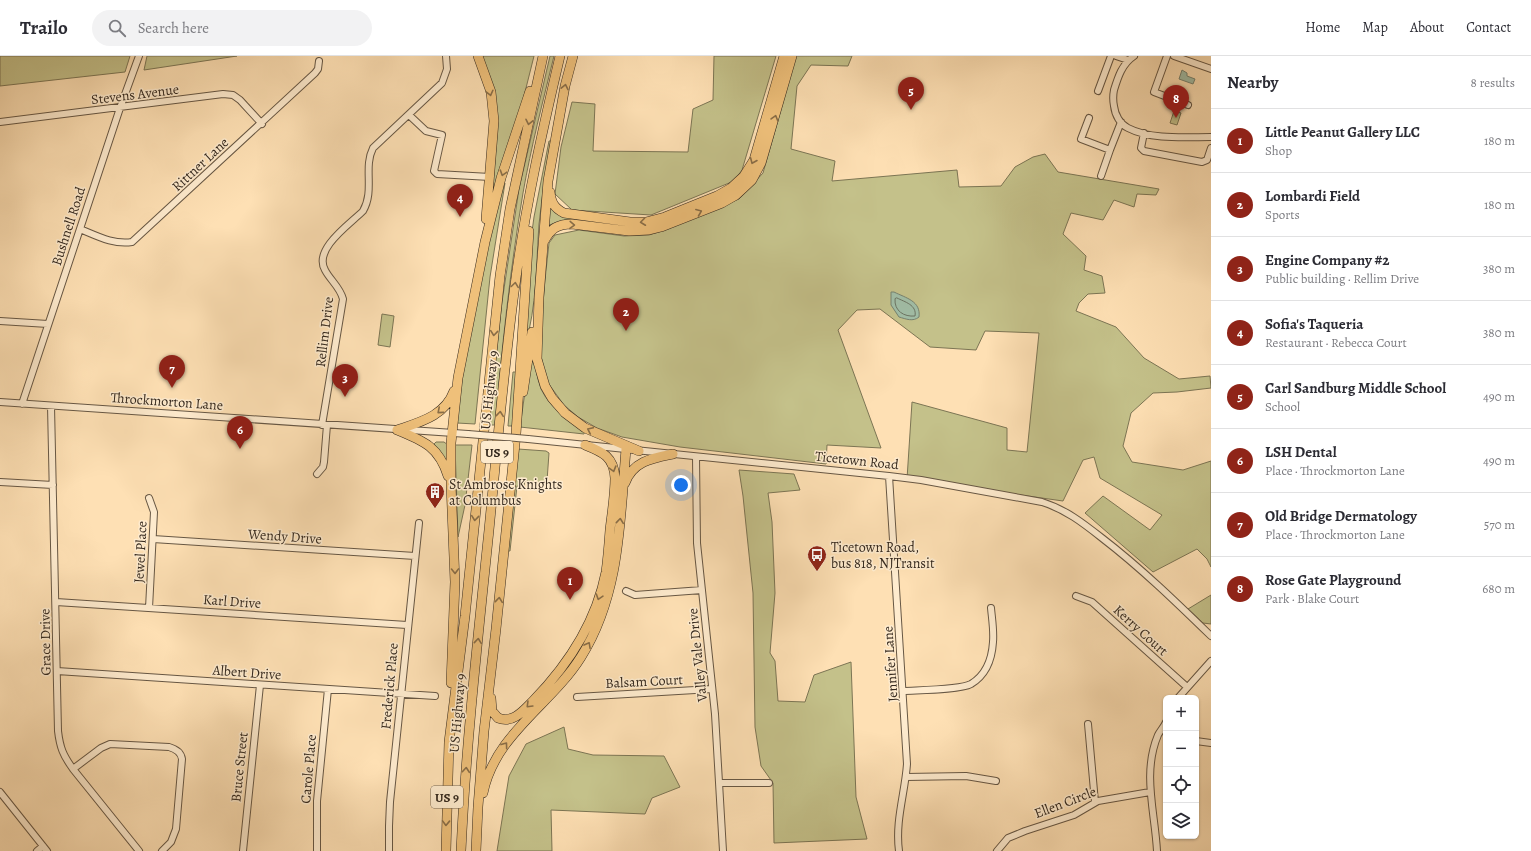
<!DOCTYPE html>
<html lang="en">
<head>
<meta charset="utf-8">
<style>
	body { margin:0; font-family:Alegreya,serif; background:#f2f2f3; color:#2b2b33 }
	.controls { position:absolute; right:12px; bottom:12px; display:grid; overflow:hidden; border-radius:6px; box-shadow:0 1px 3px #0004 }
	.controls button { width:36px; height:36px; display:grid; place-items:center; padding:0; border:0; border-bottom:1px solid #e1e1e2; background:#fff; color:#2b2b33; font:20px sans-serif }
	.you { position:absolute; left:681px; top:429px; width:14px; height:14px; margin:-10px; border:3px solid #fff; border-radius:50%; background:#1a73e8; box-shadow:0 0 0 6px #1a73e833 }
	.badge { display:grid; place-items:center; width:26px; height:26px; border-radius:50%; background:#8f2418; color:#fff; font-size:13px; font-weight:700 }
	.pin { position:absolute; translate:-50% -33px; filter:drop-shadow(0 1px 2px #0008) }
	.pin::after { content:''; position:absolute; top:21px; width:14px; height:12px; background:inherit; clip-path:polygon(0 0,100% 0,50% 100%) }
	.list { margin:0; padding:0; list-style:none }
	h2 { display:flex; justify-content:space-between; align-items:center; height:52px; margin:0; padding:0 16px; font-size:17px }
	h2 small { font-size:13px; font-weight:400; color:#7c7c81 }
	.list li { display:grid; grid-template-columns:26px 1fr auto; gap:12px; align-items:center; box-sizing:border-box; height:64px; padding:0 16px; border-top:1px solid #e1e1e2 }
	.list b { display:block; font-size:15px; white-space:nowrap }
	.list p { margin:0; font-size:13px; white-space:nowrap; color:#7c7c81 }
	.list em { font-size:13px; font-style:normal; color:#7c7c81 }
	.icon { flex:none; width:22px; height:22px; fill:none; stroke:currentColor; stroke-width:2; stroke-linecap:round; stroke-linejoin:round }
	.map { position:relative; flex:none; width:1211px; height:795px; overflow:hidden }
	header { display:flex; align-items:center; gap:24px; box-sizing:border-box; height:56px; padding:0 20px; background:#fff; border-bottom:1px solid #e1e1e2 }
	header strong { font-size:19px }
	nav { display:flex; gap:22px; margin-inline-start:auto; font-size:14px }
	.search { width:280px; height:36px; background:#f2f2f3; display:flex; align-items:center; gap:10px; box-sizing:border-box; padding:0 14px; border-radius:22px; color:#7c7c81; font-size:15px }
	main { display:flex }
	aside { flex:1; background:#fff }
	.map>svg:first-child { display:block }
</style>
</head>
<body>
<header>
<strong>Trailo</strong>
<div class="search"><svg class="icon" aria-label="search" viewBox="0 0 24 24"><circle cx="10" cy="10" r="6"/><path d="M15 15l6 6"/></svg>Search here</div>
<nav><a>Home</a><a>Map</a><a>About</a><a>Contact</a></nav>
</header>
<main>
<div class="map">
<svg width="1211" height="795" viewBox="0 0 1211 795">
	<rect width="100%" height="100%" fill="#fee0b4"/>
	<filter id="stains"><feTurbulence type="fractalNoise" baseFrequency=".005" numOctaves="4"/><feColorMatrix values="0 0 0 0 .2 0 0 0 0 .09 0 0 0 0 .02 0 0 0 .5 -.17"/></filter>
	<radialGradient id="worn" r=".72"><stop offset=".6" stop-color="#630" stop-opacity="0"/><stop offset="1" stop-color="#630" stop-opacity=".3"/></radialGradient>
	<path fill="#c4c18a" stroke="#7c7554" d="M0,0H130L125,16L0,30Z
		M147,0H237L144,14Z
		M482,0H534L522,48L492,141L497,78Z
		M550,0H554C543,45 531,91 523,137C510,214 502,291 495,369H488L502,246L519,133Z
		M714,0H776L742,114L734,125L651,159L572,154L555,138L561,91L572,46L595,48L593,95L688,96L693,53L713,44Z
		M796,0H852L848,10L811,9L797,30L791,93L835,105L832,125L957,114L959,131L1001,130L1015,111L1033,101L1045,98L1058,116L1159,133L1156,139L1137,138L1134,151L1114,144L1103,164L1071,157L1063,178L1086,200L1084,214L1102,220L1105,237L1088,238L1079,247L1076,255L1116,271L1144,302L1179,323L1210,320L1211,332L1177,336L1153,337L1131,357L1123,390L1132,406L1183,414L1211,405V511L1207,503L1197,493L1153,516L1085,457L1103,440L1150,474L1162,459L1100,422L1094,401L1083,404L1063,445L907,423L912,346L1007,372V394L1027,396L1039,277L985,275L976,294L930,291L880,253L857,254L838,274L881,392L827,389L826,408L680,391L622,381L597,372L578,361L564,349L548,327L543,313L541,298L540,283L545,224L549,187L555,179L579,174L624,180L649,179L665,174L739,143L763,117Z
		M1174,55L1181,57L1177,69L1170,67Z
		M549,85H551C546,113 542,140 539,168C536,209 537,250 525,290L528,205L534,161Z
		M504,126L505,127L490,221L475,368L457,367L462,323L474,258L493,165Z
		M549,150L576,163V165L565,164L549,169L548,168Z
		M382,258L394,260L390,291L378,289Z
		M531,294C536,306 536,321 541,333C550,352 568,365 585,375L584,378L520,371Z
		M513,316H517L513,370H508Z
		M436,386H444L448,389L449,412L440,395L434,388Z
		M455,389H472L465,449L458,481Z
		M518,393L546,395L549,397L547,425L545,427L525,425L524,430H517L510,495H507Z
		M739,414L794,418L800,434L768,437L772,466L775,537L770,597L775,605L778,645L805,646L814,619L851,606L856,741L867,783L774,787L773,727L761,710L755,671L753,537L743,440Z
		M1211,539V568L1203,567L1188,553Z
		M564,671L568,693L593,699L664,700L680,731L652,742L645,758L551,754L552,795H497L509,720L526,688Z"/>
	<path fill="#a1bea7" stroke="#768270" d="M1182,14L1187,17V20L1195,23L1193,28L1179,23Z
		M891,236H894C906,242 921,245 919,261C913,266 906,263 899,261L891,249Z"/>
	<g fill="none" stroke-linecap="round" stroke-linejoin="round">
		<path stroke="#6b7462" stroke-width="1" d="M897,242C905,246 917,249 915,260C904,261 894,255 895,243Z"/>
		<g stroke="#675744" stroke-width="8">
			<path id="minor" d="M1116,0L1128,4
				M1134,0C1122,8 1118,21 1114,34C1113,39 1113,45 1114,50C1115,59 1120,68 1128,72C1151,84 1186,81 1211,81
				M1167,0L1154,36L1188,49
				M1174,0L1211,13
				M1098,35L1111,0
				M409,59L426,75L442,79L434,115L437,118L490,121
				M1089,62L1081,83L1110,94L1121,66
				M0,66L223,38L233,39L240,44L262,68
				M1144,77L1141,92L1144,95L1202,106L1207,104L1211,92
				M1101,120L1110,94
				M80,173C97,180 114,189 132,186L315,17L318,13L319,5
				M0,265L48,268
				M0,346L468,378
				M22,348L120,52L139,0
				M51,350L58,675C60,692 63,699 73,713L139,795
				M322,369L343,243C340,231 330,224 325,214C313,193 350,168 363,155C375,134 363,112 373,92L442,27L447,13L446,0
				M528,383L889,420L921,424L1042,446C1065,453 1083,467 1102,482C1141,512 1176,546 1211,580
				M696,401L697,487L715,658L723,795
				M317,418L323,411L324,406L327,369
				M889,420L907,708C905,737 895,765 899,795
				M0,426L53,429
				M153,483L415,500
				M626,535L635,539L702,534
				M1076,540L1092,546L1187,631
				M56,546L407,569
				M149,552L154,456L149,442
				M57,615L435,640
				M903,635C918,634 960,634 971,628C986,619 992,602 993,586C994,575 992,563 991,552
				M577,641L712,633
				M1178,642L1211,605
				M1088,668L1095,746
				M1196,685L1211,687
				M73,713L101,692L110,688L169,691C176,693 181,696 182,703L176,773L171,786L162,795
				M906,721L966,720L996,725
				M719,727H769
				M0,736L47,795
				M37,795L43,790
				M243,795L260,629
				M317,795V745L328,633
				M389,795V770L390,746L419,467
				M997,795L1008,782L1025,775L1074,759L1098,745L1150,736
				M1157,795C1155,756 1142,717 1158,679C1160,675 1164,671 1166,666"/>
		</g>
		<g stroke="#35291e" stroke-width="10">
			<path id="highway" d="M478,0L491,36L494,65L486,163
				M573,0L565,30L548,125L539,241L537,303L545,330L552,342L565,357L585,372L639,395
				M550,136C551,146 554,152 564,157L630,166H646L665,161L717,140L731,132L744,120L754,104L784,0
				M544,185C551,172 558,168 572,168L629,175L649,174L661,171L722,147L736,139L752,124L761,107L792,0
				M523,336L532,276
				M397,374C420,366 445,360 454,335
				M397,374C424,385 439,391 448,420
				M625,427C633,405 653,402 673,398
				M451,627L455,526L451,429V387L458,322L485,186L501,122L530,35
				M491,642L492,655L498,662C513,668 524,654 533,645C569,608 596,567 606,516C608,502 609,488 610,474C612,457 615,439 615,422C614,401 603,396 585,389
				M483,737C495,678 551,649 581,601C620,539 620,465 626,393
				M446,795L449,686L465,560L500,220L510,153L543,0
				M461,795C466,688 478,581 489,474C497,392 504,310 515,229C525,152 542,76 560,0
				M476,795L478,751L484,675L496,573L516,378L529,175"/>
		</g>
		<use href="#minor" stroke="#feebce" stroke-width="6"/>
		<use href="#highway" stroke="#efc07a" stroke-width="9"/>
		<g stroke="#675744" stroke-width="8" stroke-linecap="butt">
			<path id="minor-bridge" d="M468,378L528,383"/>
		</g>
		<use href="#minor-bridge" stroke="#feebce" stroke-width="6"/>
	</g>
	<defs><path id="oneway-chevron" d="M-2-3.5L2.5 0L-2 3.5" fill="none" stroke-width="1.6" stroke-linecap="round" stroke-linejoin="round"/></defs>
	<g stroke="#896d47">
		<use href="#oneway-chevron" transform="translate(565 31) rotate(-78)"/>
		<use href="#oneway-chevron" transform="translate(490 37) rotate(76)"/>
		<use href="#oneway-chevron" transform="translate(775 62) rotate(-74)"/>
		<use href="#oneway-chevron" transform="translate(529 66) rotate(102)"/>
		<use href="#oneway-chevron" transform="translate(753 105) rotate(113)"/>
		<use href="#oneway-chevron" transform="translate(503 117) rotate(108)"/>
		<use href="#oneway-chevron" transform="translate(699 156) rotate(-22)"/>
		<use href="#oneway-chevron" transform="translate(643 166) rotate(173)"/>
		<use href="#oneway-chevron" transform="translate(572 169) rotate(2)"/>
		<use href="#oneway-chevron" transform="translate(515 229) rotate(-82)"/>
		<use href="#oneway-chevron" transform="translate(494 277) rotate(96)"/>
		<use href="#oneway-chevron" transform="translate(440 355) rotate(139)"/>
		<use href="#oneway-chevron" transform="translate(500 358) rotate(-84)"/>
		<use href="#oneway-chevron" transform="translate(590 374) rotate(-155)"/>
		<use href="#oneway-chevron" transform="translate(613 413) rotate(74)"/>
		<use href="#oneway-chevron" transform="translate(475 462) rotate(96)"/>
		<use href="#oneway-chevron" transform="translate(620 465) rotate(-84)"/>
		<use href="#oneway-chevron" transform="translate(455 515) rotate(89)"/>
		<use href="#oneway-chevron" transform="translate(599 541) rotate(108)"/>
		<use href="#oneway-chevron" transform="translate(499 544) rotate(-84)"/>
		<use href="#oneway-chevron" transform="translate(478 585) rotate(-84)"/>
		<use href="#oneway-chevron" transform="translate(588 589) rotate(-61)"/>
		<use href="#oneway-chevron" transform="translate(529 649) rotate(135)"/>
		<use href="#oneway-chevron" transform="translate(505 689) rotate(-54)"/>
		<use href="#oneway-chevron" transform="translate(466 714) rotate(-85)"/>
		<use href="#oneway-chevron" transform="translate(446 767) rotate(92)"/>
	</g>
	<defs>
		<g id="building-pin" transform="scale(1)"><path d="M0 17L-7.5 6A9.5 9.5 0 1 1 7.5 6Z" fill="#8f2418" stroke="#feebce"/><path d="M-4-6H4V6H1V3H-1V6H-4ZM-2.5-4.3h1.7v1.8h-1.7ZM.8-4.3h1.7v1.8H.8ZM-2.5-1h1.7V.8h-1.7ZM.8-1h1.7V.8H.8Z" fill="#fff"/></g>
		<g id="bus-pin" transform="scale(1)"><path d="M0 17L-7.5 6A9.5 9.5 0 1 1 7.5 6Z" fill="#8f2418" stroke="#feebce"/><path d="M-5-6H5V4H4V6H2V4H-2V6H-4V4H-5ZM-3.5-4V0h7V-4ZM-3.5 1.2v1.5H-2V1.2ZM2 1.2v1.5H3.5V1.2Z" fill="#fff"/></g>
	</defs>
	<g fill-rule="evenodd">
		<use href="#building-pin" x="435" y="436"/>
		<use href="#bus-pin" x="817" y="499"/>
	</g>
	<g text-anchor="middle" stroke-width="3" stroke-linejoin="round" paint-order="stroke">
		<g fill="#feebce" stroke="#716353" stroke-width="1">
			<rect x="481" y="385" width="32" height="22" rx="3"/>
			<rect x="431" y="730" width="32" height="22" rx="3"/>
		</g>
		<g font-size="13" font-weight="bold" fill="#35291e">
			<text x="497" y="401">US 9</text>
			<text x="447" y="746">US 9</text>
		</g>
		<g font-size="14" fill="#35291e" stroke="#feebce">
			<text transform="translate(135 38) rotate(-7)" y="5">Stevens Avenue</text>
			<text transform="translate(200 108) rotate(-43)" y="5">Rittner Lane</text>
			<text transform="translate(68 170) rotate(-72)" y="5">Bushnell Road</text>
			<text transform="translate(324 276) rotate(-83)" y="5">Rellim Drive</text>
			<text transform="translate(489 334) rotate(-84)" y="5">US Highway 9</text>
			<text transform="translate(167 345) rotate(4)" y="5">Throckmorton Lane</text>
			<text transform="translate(857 404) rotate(6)" y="5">Ticetown Road</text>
			<text transform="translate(285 480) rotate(4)" y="5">Wendy Drive</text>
			<text transform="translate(140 496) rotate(-87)" y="5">Jewel Place</text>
			<text transform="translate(232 545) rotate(4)" y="5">Karl Drive</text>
			<text transform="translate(1141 574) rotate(42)" y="5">Kerry Court</text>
			<text transform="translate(45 586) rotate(-91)" y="5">Grace Drive</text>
			<text transform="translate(697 599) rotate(-96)" y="5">Valley Vale Drive</text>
			<text transform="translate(890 608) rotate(-94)" y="5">Jennifer Lane</text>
			<text transform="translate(247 616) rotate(4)" y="5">Albert Drive</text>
			<text transform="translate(644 625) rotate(-3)" y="5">Balsam Court</text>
			<text transform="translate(389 630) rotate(-85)" y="5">Frederick Place</text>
			<text transform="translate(457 657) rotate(-85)" y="5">US Highway 9</text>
			<text transform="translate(239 711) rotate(-84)" y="5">Bruce Street</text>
			<text transform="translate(308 713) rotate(-85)" y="5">Carole Place</text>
			<text transform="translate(1065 746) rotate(-21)" y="5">Ellen Circle</text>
		</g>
		<g font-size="14" fill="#35291e" stroke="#feebce" text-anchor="start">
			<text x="449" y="433">St Ambrose Knights<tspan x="449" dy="16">at Columbus</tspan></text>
			<text x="831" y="496">Ticetown Road,<tspan x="831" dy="16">bus 818, NJTransit</tspan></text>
		</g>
	</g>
	<rect width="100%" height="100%" filter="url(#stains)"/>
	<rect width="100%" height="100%" fill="url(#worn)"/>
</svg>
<div class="controls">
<button>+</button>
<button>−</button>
<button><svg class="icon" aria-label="locate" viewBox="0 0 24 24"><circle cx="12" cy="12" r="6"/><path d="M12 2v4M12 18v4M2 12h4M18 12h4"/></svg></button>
<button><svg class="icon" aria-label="layers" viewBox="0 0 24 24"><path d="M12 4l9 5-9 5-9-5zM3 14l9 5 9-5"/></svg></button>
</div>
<div class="you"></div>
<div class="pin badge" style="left:570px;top:544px">1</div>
<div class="pin badge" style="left:626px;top:275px">2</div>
<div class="pin badge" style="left:345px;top:341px">3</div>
<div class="pin badge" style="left:460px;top:161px">4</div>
<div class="pin badge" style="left:911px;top:54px">5</div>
<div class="pin badge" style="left:240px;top:393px">6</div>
<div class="pin badge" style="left:172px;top:332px">7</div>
<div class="pin badge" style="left:1176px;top:62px">8</div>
</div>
<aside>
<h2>Nearby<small>8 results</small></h2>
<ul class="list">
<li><span class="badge">1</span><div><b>Little Peanut Gallery LLC</b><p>Shop</p></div><em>180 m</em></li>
<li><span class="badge">2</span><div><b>Lombardi Field</b><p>Sports</p></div><em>180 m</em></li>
<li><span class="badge">3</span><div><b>Engine Company #2</b><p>Public building · Rellim Drive</p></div><em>380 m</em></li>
<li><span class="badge">4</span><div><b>Sofia's Taqueria</b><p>Restaurant · Rebecca Court</p></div><em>380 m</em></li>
<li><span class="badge">5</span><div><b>Carl Sandburg Middle School</b><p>School</p></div><em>490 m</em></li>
<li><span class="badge">6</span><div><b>LSH Dental</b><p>Place · Throckmorton Lane</p></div><em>490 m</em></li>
<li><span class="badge">7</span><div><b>Old Bridge Dermatology</b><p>Place · Throckmorton Lane</p></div><em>570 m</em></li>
<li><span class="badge">8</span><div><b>Rose Gate Playground</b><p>Park · Blake Court</p></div><em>680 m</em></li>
</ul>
</aside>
</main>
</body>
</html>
